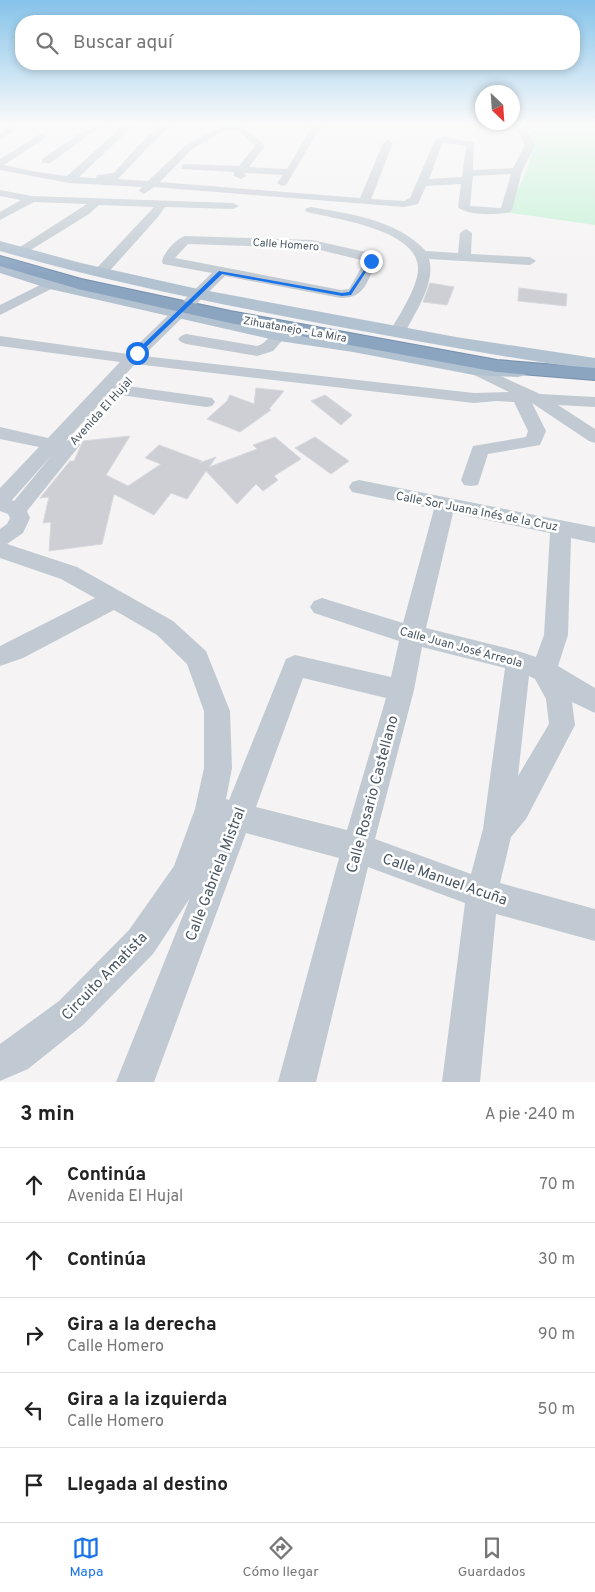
<!DOCTYPE html>
<html lang="es">
<head>
<meta charset="utf-8">
<style>
	body { margin:0; font-family:Overpass,sans-serif; background:#f2f2f2; color:#222 }
	.compass { position:absolute; left:475px; top:85px; width:45px; height:45px; border-radius:50%; background:#fff; box-shadow:0 2px 8px #0003; rotate:155deg }
	.stop { position:absolute; width:15px; height:15px; margin:-11px; border:4px solid #1a73e8; border-radius:50%; background:#fff }
	.stop.end { background:#1a73e8; border-color:#fff; box-shadow:0 1px 5px #0008 }
	.list { margin:0; padding:0; list-style:none }
	h2 { display:flex; justify-content:space-between; align-items:center; height:65px; margin:0; padding:0 20px; font-size:21px }
	h2 small { font-size:16px; font-weight:400; color:#767676 }
	.list li { display:grid; grid-template-columns:32px 1fr auto; gap:15px; align-items:center; box-sizing:border-box; height:75px; padding:0 20px; border-top:1px solid #e0e0e0 }
	.list b { display:block; font-size:19px; white-space:nowrap }
	.list p { margin:0; font-size:16px; white-space:nowrap; color:#767676 }
	.list em { font-size:16px; font-style:normal; color:#767676 }
	.icon { flex:none; width:28px; height:28px; fill:none; stroke:currentColor; stroke-width:2; stroke-linecap:round; stroke-linejoin:round }
	.map { position:relative; flex:none; width:595px; height:1082px; overflow:hidden }
	.search { position:absolute; background:#fff; box-shadow:0 2px 8px #0003; left:15px; right:15px; top:15px; height:55px; display:flex; align-items:center; gap:12px; box-sizing:border-box; padding:0 18px; border-radius:20px; color:#767676; font-size:19px }
	.sheet { height:440px; background:#fff }
	nav { display:flex; justify-content:space-around; align-items:center; box-sizing:border-box; height:70px; border-top:1px solid #e0e0e0; background:#fff; font-size:14px; color:#767676 }
	nav a { display:grid; justify-items:center; gap:2px }
	nav .on { color:#1a73e8 }
	.map>svg:first-child { display:block }
</style>
</head>
<body>
<div class="map">
<svg width="595" height="1082" viewBox="0 0 595 1082">
	<rect width="100%" height="100%" fill="#f5f3f3"/>
	<path fill="#c3f1d5" d="M532,123H595V225L504,212C516,192 526,178 531,155C533,144 527,133 532,123Z"/>
	<path fill="#cdcfd5" stroke="#d7d9de" d="M430,283L454,287L447,305L423,302Z
		M519,288L567,294L566,306L518,301Z
		M256,388L284,391L269,409L271,410L240,432L207,419L227,401L230,395L254,404Z
		M325,395L352,415L341,425L311,401Z
		M130,436L106,475L128,486L161,464L145,458L159,445L202,461L199,463L216,457L209,467L257,449L253,445L275,437L301,459L274,476L278,480L263,491L256,484L237,504L206,471L187,499L171,493L154,515L114,494L102,544L49,551L51,522L43,523L49,497L40,498L70,461H74L83,441Z
		M315,437L349,461L331,474L295,448Z"/>
	<g fill="none" stroke-linecap="round" stroke-linejoin="round">
		<g stroke="#7690ad" stroke-width="2">
			<path id="highway" d="M0,256L81,279L230,311L497,360L595,368V380L497,372L230,323L78,289L0,266Z"/>
		</g>
		<path fill="#c1cad2" fill-rule="evenodd" d="M96,123H106L50,163H42V159Z
			M126,123H136L79,177L96,178L97,175L114,173C129,157 153,123 175,123L152,143L118,179L148,181L185,146L219,128L222,124L245,127L265,146L249,167L287,169L314,123H323L286,185L282,186L277,183L283,175L244,173L246,176L241,179L234,176V172L182,169V165L186,164L239,166L255,146L239,131L227,129L191,150L160,182L360,198L383,143L388,140L393,143L371,199L404,201L410,198L435,140L444,137L474,142L473,170L513,168L525,145L514,123H523L535,145L522,171L512,210L510,212C499,215 466,216 458,207L461,184L426,186L418,204L404,207L154,187L144,194L139,191L142,187L69,183L0,170V159L42,133L47,136L45,138L4,165L37,172L67,176ZM445,143L466,146L462,177L429,179L442,144ZM511,174L501,208L470,206L473,176Z
			M9,127L14,130L12,132L0,140V133Z
			M0,190L32,196L233,203L239,206L233,209L165,207L158,217L105,276H95L93,273L95,270L154,207L99,205L89,214L21,256L17,255L15,252L17,249L87,204L34,202L0,220V212L21,200L0,196Z
			M311,207C351,214 397,220 426,251L458,253L460,233L466,229L472,233L471,254L530,257L536,261L530,265L429,259C436,282 416,311 406,331L403,334H393L390,331C399,316 419,285 418,268C417,229 335,219 307,212L305,210L307,208Z
			M185,236L312,240L370,253L375,255L377,261C367,280 366,298 341,298L225,276L143,356L474,393L509,392L468,372L466,369L468,366L474,364L540,394L595,397V407L558,405L595,429V443L589,441L532,403L546,431L540,445L488,454L478,485L471,486L464,485L461,480L473,446L526,437L528,431L514,402L496,401L474,403L135,364L115,386L120,385L206,397L212,398L215,402L212,406L206,407L120,395L114,394L112,390L66,441L71,439L78,441L80,445L27,511L30,518L23,533L7,544L77,567L173,621L206,651L230,711L232,768L226,799L229,800L286,659L295,655L391,677L399,641L314,613L310,607L314,601L322,598L403,623L434,509L352,492L349,487L352,482L359,480L595,527V543L571,538L568,635L558,666L595,688V713L572,702L575,725L526,819L511,837L500,883L595,909V941L496,914L480,1082H442L465,903L368,867L316,1082H278L339,858L246,833L154,1082H116L190,898L153,954L83,1025L28,1069L0,1081V1044L59,1001L129,930L174,866L195,809L204,768V711L187,664L157,635L114,610L23,658L0,666V646L95,598L61,579L0,558V529L7,524L10,518L8,514L0,511V488L39,447L0,439V427L48,438L120,362L0,346V336L128,354L212,273L163,264L162,261C164,252 176,239 185,236ZM188,244L312,248L365,261L349,289L341,290L175,258ZM52,455L14,501L12,500ZM453,513L550,533L544,635L536,657L518,651L426,628ZM422,647L505,668L483,829L471,874L375,839L414,690ZM529,676L535,679L546,699L549,724L518,776ZM303,678L386,698L347,830L256,807Z
			M50,280L55,281L57,284L55,287L0,315V305Z
			M279,330L284,332L287,335L273,351L257,356L186,344L181,342L178,339L181,336L186,334L257,346C267,344 269,333 279,330Z"/>
		<path fill="#b3c2d1" fill-rule="evenodd" d="M0,241L81,263L198,289L456,337L595,358V370C506,358 418,341 329,325C219,304 108,282 0,251Z
			M0,263L54,280L279,329L353,340L474,363L518,365L525,367L528,371L525,375L518,377L474,375L353,352L279,341L50,289L0,273Z"/>
		<use href="#highway" fill="#8ba5c1" fill-rule="evenodd"/>
	</g>
	<linearGradient id="sky" x2="0" y2="1"><stop stop-color="#85c3ea"/><stop offset="0.45" stop-color="#fafafa"/><stop offset="1" stop-color="#fafafa" stop-opacity="0"/></linearGradient>
	<rect width="595" height="275" fill="url(#sky)"/>
	<path fill="#1a73e8" d="M371,260L373,261L351,295L342,296L222,274L139,354L134,353L219,271L342,293L349,292Z"/>
	<g text-anchor="middle" stroke-width="5" stroke-linejoin="round" paint-order="stroke">
		<g font-size="11" fill="#4a5661" stroke="#fff">
			<text transform="translate(286 244) rotate(4)" y="4">Calle Homero</text>
			<text transform="translate(295 329) rotate(10)" y="4">Zihuatanejo - La Mira</text>
		</g>
		<g font-size="12" fill="#4a5661" stroke="#fff">
			<text transform="translate(101 411) rotate(-48)" y="4">Avenida El Hujal</text>
			<text transform="translate(477 511) rotate(11)" y="4">Calle Sor Juana Inés de la Cruz</text>
			<text transform="translate(461 647) rotate(15)" y="4">Calle Juan José Arreola</text>
		</g>
		<g font-size="15" fill="#4a5661" stroke="#fff">
			<text transform="translate(372 794) rotate(-75)" y="5">Calle Rosario Castellano</text>
			<text transform="translate(215 874) rotate(-69)" y="5">Calle Gabriela Mistral</text>
			<text transform="translate(445 879) rotate(19)" y="5">Calle Manuel Acuña</text>
			<text transform="translate(104 976) rotate(-46)" y="5">Circuito Amatista</text>
		</g>
	</g>
</svg>
<svg class="compass" viewBox="-18 -18 36 36"><path d="M0-13l5 13h-10z" fill="#e53935"/><path d="M0 13l5-13h-10z" fill="#767676"/></svg>
<div class="stop" style="left:137px;top:353px"></div>
<div class="stop end" style="left:371px;top:261px"></div>
<div class="search"><svg class="icon" aria-label="search" viewBox="0 0 24 24"><circle cx="10" cy="10" r="6"/><path d="M15 15l6 6"/></svg>Buscar aquí</div>
</div>
<section class="sheet">
<h2>3 min<small>A pie · 240 m</small></h2>
<ul class="list">
<li><svg class="icon" aria-label="ahead" viewBox="0 0 24 24"><path d="M12 20V5M6 11l6-6 6 6"/></svg><div><b>Continúa</b><p>Avenida El Hujal</p></div><em>70 m</em></li>
<li><svg class="icon" aria-label="ahead" viewBox="0 0 24 24"><path d="M12 20V5M6 11l6-6 6 6"/></svg><div><b>Continúa</b></div><em>30 m</em></li>
<li><svg class="icon" aria-label="right" viewBox="0 0 24 24"><path d="M7 20v-9h11M14 6l5 5-5 5"/></svg><div><b>Gira a la derecha</b><p>Calle Homero</p></div><em>90 m</em></li>
<li><svg class="icon" aria-label="left" viewBox="0 0 24 24"><path d="M17 20v-9H6M10 6l-5 5 5 5"/></svg><div><b>Gira a la izquierda</b><p>Calle Homero</p></div><em>50 m</em></li>
<li><svg class="icon" aria-label="arrive" viewBox="0 0 24 24"><path d="M6 21V4h12l-3 4 3 4H6"/></svg><div><b>Llegada al destino</b></div></li>
</ul>
</section>
<nav>
<a class="on"><svg class="icon" aria-label="map" viewBox="0 0 24 24"><path d="M3 6l6-2 6 2 6-2v14l-6 2-6-2-6 2zM9 4v14M15 6v14"/></svg>Mapa</a>
<a><svg class="icon" aria-label="directions" viewBox="0 0 24 24"><path d="M12 3l9 9-9 9-9-9zM9 14v-3h6M13 9l2 2-2 2"/></svg>Cómo llegar</a>
<a><svg class="icon" aria-label="saved" viewBox="0 0 24 24"><path d="M7 4h10v16l-5-4-5 4z"/></svg>Guardados</a>
</nav>
</body>
</html>
